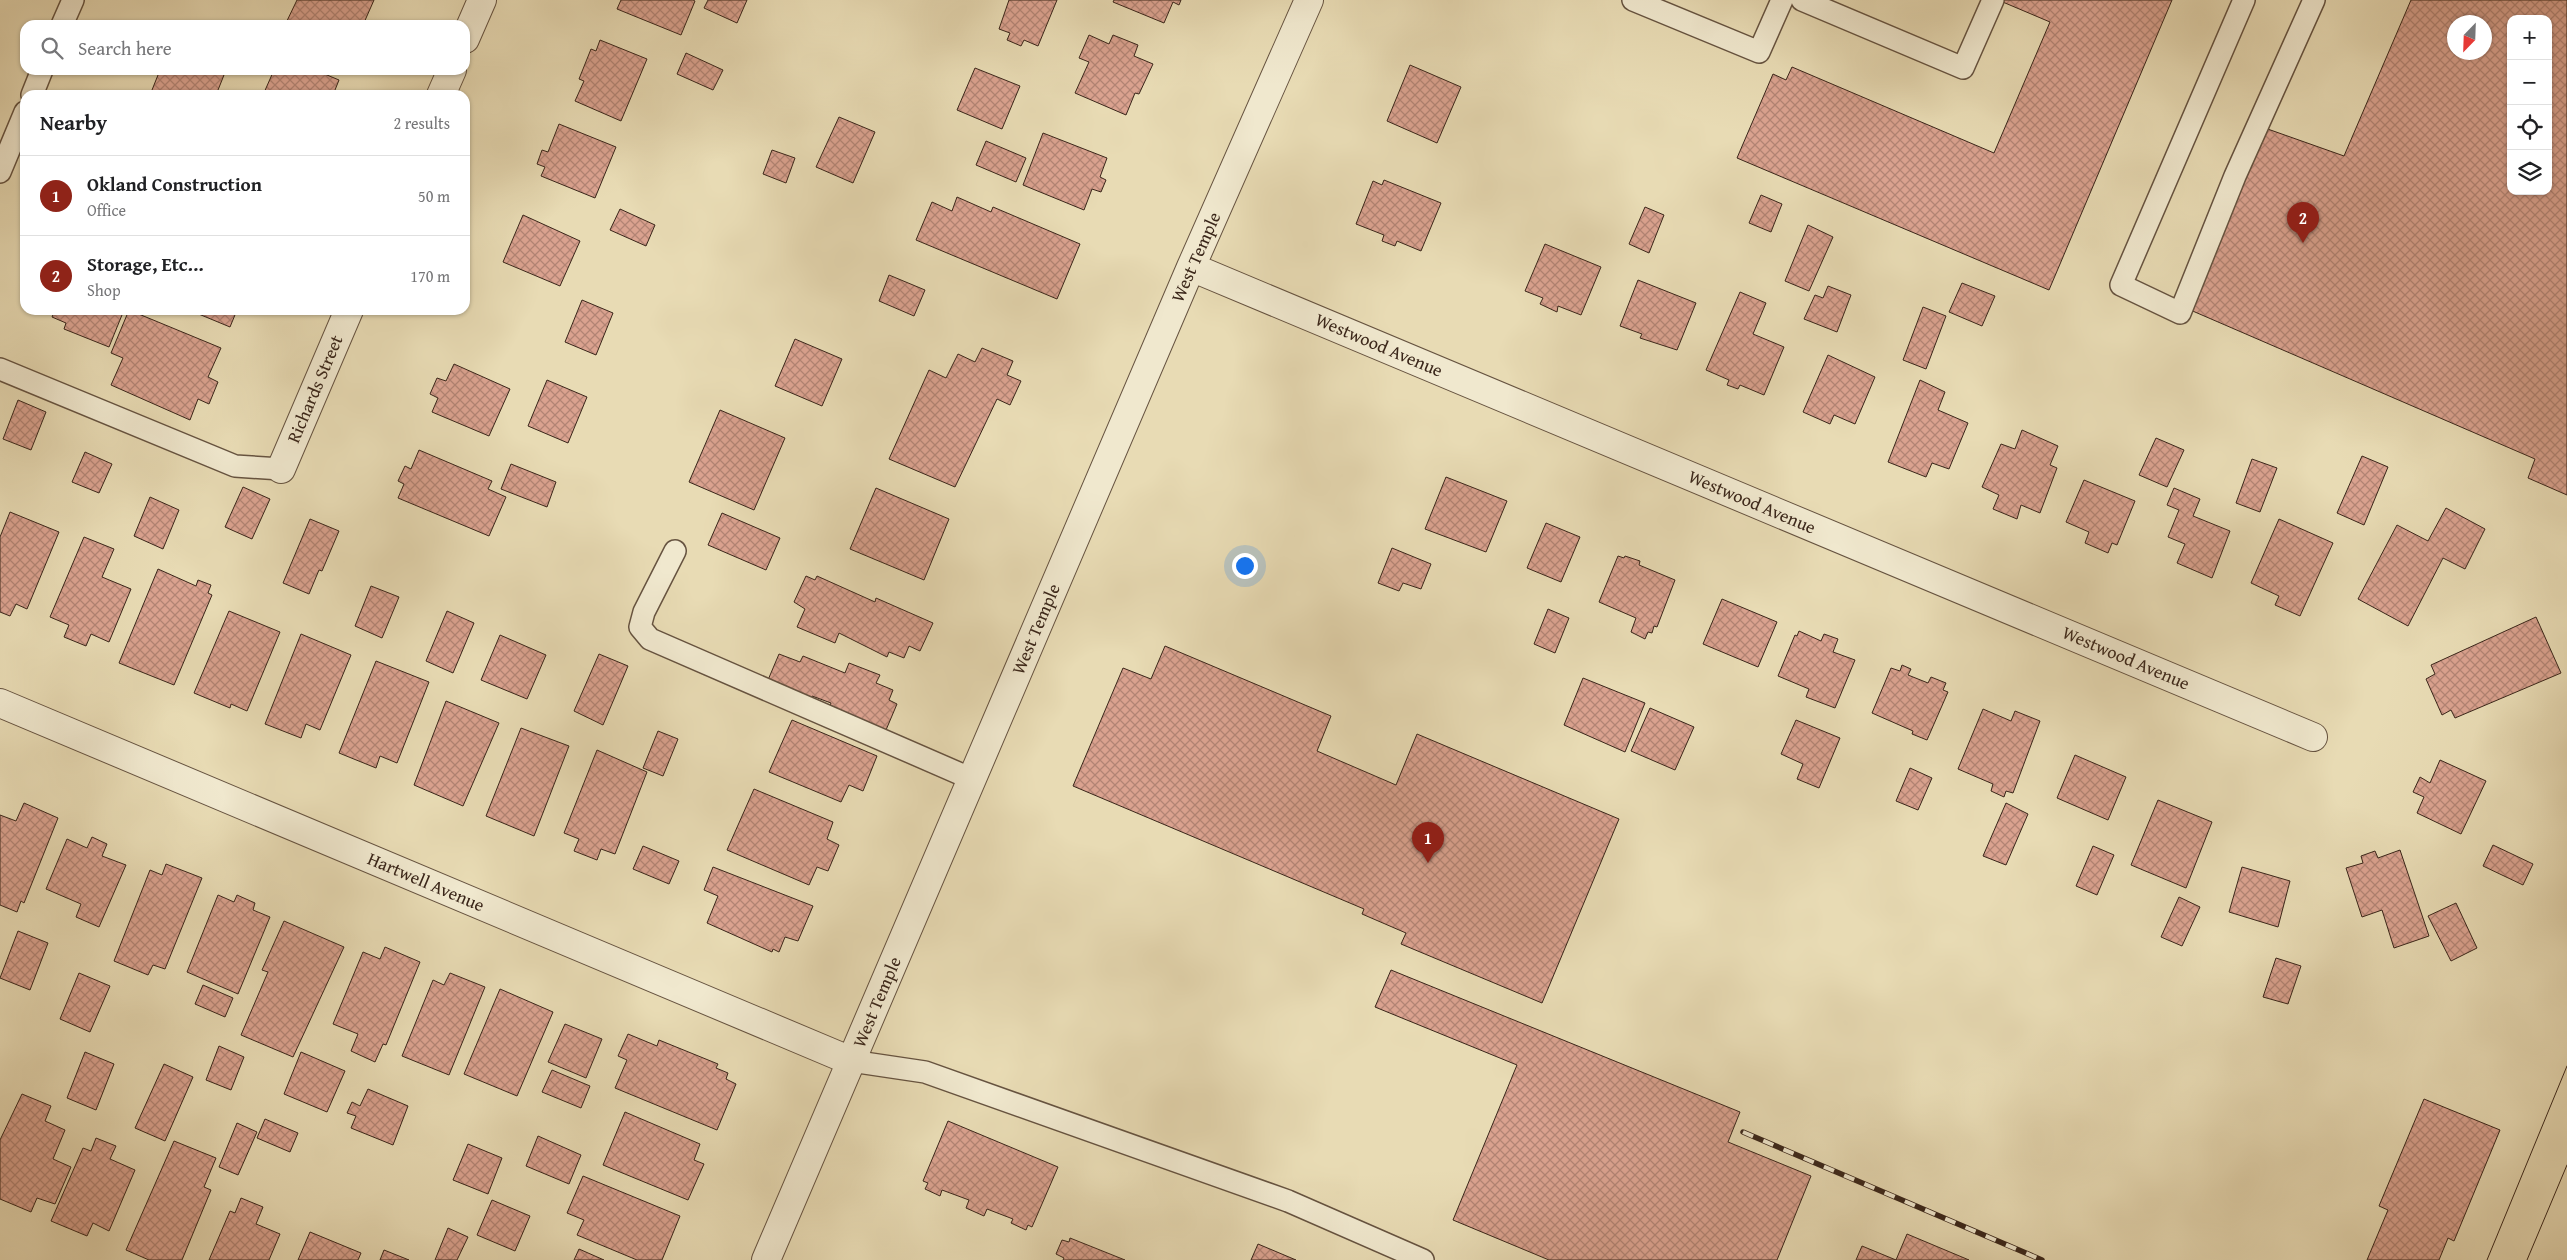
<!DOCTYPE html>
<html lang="en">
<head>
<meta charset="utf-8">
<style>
	body { margin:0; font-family:"Gentium Book Plus",serif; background:#f2f2f2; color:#202124 }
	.controls { position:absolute; right:15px; top:15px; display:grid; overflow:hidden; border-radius:10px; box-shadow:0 1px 4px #0004 }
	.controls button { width:45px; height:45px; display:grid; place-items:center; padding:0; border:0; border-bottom:1px solid #e0e0e0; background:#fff; color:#202124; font:25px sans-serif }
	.compass { position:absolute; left:2447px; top:15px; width:45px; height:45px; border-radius:50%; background:#fff; box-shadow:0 1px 4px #0004; rotate:203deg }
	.you { position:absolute; left:1244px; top:565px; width:18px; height:18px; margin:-12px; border:4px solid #fff; border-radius:50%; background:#1a73e8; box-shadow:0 0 0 8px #1a73e833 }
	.badge { display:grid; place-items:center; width:32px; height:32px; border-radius:50%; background:#8f2418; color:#fff; font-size:16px; font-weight:700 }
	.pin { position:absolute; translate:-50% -41px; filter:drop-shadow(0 1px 2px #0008) }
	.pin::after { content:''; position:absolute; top:26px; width:18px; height:15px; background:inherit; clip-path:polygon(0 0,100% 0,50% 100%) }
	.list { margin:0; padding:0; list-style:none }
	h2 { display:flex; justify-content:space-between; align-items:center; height:65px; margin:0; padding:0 20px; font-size:21px }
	h2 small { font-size:16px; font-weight:400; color:#757577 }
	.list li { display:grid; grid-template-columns:32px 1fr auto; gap:15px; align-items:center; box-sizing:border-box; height:80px; padding:0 20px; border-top:1px solid #e0e0e0 }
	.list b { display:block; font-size:19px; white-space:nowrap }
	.list p { margin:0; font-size:16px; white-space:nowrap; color:#757577 }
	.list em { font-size:16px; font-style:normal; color:#757577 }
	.icon { flex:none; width:28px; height:28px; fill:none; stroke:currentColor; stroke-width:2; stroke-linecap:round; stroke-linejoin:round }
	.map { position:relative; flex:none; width:2567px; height:1260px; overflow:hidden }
	.search { position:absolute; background:#fff; box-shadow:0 1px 4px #0004; left:20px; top:20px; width:450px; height:55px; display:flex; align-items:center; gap:12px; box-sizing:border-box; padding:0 18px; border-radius:15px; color:#757577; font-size:19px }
	.panel { position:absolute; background:#fff; box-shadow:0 1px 4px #0004; left:20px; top:90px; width:450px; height:225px; border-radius:15px }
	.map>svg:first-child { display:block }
</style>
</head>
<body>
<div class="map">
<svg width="2567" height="1260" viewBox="0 0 2567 1260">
	<defs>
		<pattern id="building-cross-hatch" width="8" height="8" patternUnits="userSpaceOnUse" patternTransform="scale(1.25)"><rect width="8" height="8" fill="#daa28f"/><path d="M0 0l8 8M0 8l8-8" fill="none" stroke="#b28474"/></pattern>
	</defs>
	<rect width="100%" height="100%" fill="#e8dbb4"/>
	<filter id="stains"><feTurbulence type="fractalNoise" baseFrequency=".004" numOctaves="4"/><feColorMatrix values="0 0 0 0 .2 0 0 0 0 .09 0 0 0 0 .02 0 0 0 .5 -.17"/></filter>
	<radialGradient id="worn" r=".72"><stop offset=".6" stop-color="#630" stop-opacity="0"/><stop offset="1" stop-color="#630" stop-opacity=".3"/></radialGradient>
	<path fill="url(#building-cross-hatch)" stroke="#3a261a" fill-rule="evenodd" d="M297,0H374L363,25H285Z
		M621,0H693L695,1L681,35L617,9Z
		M708,0H747L737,23L704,8Z
		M1009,0H1057L1038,46L1024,40L1021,46L1007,40L1010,33L999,29Z
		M1114,0H1181L1179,5L1173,2L1164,23L1113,2Z
		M1998,0H2172L2049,290L1737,158L1773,74L1786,80L1792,67L1994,153L2050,22Z
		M2411,0H2567V495L2528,478L2535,459L2188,309L2262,127L2344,156ZM2511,19H2548V191H2511ZM2454,22H2484V52H2454Z
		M1089,35L1109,44L1113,35L1138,45L1134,56L1153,64L1139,94L1135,93L1126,115L1075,93L1089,62L1079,58Z
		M600,40L647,59L621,121L575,101L584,81L579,79L591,49L596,51Z
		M686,53L723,70L713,90L677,74Z
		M1410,65L1461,87L1437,143L1387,121Z
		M975,68L1020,86L1002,129L957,110Z
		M160,70H211L224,75L216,95H150Z
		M274,70H315L339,80L333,95H263Z
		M839,117L875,132L853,183L816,167Z
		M559,124L616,147L595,198L541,176L545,167L537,164L542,150L548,152Z
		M1043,133L1107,158L1100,177L1106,180L1101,192L1092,189L1084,210L1023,185Z
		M986,141L1026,158L1016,182L976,165Z
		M772,150L795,158L786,183L763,174Z
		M1384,180L1441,203L1421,251L1397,241L1395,246L1382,241L1384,235L1356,224L1373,181L1382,185Z
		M1761,195L1782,204L1771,232L1749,223Z
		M957,197L991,212L993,207L1080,244L1057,299L916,240L932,202L952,211Z
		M1645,207L1664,215L1649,253L1629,244Z
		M620,209L655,225L646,246L610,230Z
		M523,215L580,241L560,286L503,262Z
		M1808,225L1833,237L1809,291L1785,281Z
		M1545,244L1601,267L1581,315L1558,306L1557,312L1540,304L1543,298L1525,291Z
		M889,275L925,290L914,316L879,301Z
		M1638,280L1696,303L1677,350L1640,338L1642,334L1620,326Z
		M1962,283L1995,296L1982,326L1949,312Z
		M1828,286L1851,295L1837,332L1804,319L1815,295L1823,298Z
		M1740,292L1766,303L1753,334L1784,347L1764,395L1740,385L1738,389L1727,385L1729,380L1706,370Z
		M582,300L613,313L596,355L565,342Z
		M1923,307L1946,316L1926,369L1903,360Z
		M55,310H124L109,347L64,329L66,323L52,317Z
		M129,310L221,348L208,377L218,382L209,404L198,399L190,420L111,385L123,358L111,353Z
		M189,310H237L230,327Z
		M795,339L842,359L822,406L775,386Z
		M982,348L1013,361L1007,375L1021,381L1010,405L997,399L955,487L889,459L929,370L946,378L958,354L975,362Z
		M1828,355L1875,377L1855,424L1834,415L1830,424L1803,412Z
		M454,364L510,389L489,436L432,412L438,398L430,394L437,378L446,381Z
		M547,380L587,397L568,443L528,426Z
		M1920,380L1945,392L1938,410L1968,423L1949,469L1932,463L1926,477L1888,462Z
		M18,400L46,412L31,450L3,439Z
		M720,410L785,438L754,510L689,482Z
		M2022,430L2058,446L2050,465L2057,468L2040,513L2021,505L2017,519L1993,509L1999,495L1982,487L2001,444L2015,449Z
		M2156,438L2184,450L2167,487L2139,475Z
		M419,450L492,481L488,489L506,497L489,536L398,498L404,484L398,481L405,466L411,469Z
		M85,452L112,464L99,493L72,482Z
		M2362,456L2388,467L2364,525L2337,513Z
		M2252,459L2277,468L2260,512L2236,503Z
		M511,464L556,482L547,507L501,489Z
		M1446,477L1507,501L1486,552L1425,529Z
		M2084,480L2135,501L2117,545L2112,543L2108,553L2085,543L2089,532L2066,522Z
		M243,487L270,499L252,539L225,527Z
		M876,488L949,519L924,580L850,549Z
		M2174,488L2200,499L2193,516L2230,531L2212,578L2177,563L2185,544L2168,537L2179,510L2167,505Z
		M150,497L179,510L163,549L134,536Z
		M2446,508L2485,529L2465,569L2443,558L2408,626L2358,599L2397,525L2428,541Z
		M10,512L59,532L27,609L16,604L10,616L0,612V537Z
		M722,513L780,538L766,570L708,545Z
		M310,519L339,531L322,571L319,570L309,594L283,583Z
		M2279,519L2333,543L2300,616L2275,605L2279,596L2251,583Z
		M1546,523L1580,537L1561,582L1527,568Z
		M84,537L114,549L102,577L131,589L109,642L91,634L86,646L64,637L69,625L50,617Z
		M1392,548L1431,564L1421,589L1403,583L1399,591L1378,583Z
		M1618,556L1624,558L1625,556L1640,561L1639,565L1675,580L1657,627L1654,626L1652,633L1648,632L1645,639L1631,632L1636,618L1599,602Z
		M158,569L196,586L198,580L211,585L208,593L212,595L174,685L119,663Z
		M806,576L815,580L817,576L875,602L876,598L933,623L920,651L909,646L904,658L889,652L887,657L839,633L835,643L797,627L805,609L794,602Z
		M371,586L399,597L382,638L355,626Z
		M1722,599L1777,622L1758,667L1703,644Z
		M1548,609L1569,618L1555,653L1534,644Z
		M229,611L280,632L247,711L231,704L230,708L194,693Z
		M447,611L474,623L453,673L426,661Z
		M2536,617L2561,673L2455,718L2451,710L2442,715L2426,679L2435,674L2431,665Z
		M1799,631L1821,641L1824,634L1838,639L1833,652L1855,660L1835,708L1806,697L1809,689L1778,676L1795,635L1797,636Z
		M301,634L351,655L320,730L306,724L301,738L265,724Z
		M500,635L546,655L527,699L481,680Z
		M1165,646L1331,716L1317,751L1396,785L1417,734L1619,819L1542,1003L1401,944L1406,933L1362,914L1364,909L1073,786L1123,668L1151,679Z
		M599,654L628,666L603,725L574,711Z
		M779,654L800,662L803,656L845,673L849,663L880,675L876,683L893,690L889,700L897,704L886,730L829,708L831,703L812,696V698L768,680Z
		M376,661L429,682L397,763L380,756L376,768L339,753Z
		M1902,665L1911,669L1908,675L1928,683L1931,677L1946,683L1943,690L1948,692L1927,740L1912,734L1913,731L1872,713L1891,668L1900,671Z
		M1583,678L1645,703L1625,752L1564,725Z
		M446,701L499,723L463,806L414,785Z
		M1650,708L1694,727L1675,770L1631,751Z
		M1983,709L2011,721L2015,711L2040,721L2013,793L2006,791L2004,797L1991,791L1993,784L1958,769Z
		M792,720L877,756L863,791L849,785L841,802L769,772Z
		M1796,720L1840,738L1819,788L1797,779L1803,764L1781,754Z
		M521,728L569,746L534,836L486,816Z
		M658,731L678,739L663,776L643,768Z
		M597,750L647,772L615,854L601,849L597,860L574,851L579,839L564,833Z
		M2075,755L2126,777L2108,820L2057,798Z
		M2440,760L2486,781L2461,834L2417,813L2424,797L2413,792L2420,777L2430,783Z
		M1910,768L1932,778L1918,810L1896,801Z
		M754,789L833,822L827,839L839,845L828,871L817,867L809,885L727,850Z
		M2158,800L2212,822L2186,888L2131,865Z
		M24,803L58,818L24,903L21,901L17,912L0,905V815L16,821Z
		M2006,803L2028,814L2006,865L1983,856Z
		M92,837L107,844L102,856L126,865L99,927L76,917L81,904L46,889L67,839L87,848Z
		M2493,845L2533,864L2523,885L2483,866Z
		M643,846L679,861L669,884L633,869Z
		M2093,846L2114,855L2097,895L2076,886Z
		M2400,850L2429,936L2394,948L2382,910L2362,917L2346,868L2363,863L2361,856L2375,851L2378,858Z
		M166,864L202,878L165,969L153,965L148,975L114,961L150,870L162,875Z
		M713,867L813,906L798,941L785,937L779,952L773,949L772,952L707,923L718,896L704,890Z
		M2242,867L2290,881L2278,927L2229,912Z
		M218,895L234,902L237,895L255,903L253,910L270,917L238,994L187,972Z
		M2179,897L2200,907L2182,946L2161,937Z
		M2456,903L2477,948L2451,961L2428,916Z
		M284,921L344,947L293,1057L241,1035L268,972L262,970Z
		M18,931L48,943L30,990L0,978Z
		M385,947L420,962L386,1045L383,1044L375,1062L351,1051L358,1034L333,1024L363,952L380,959Z
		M2276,958L2301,966L2288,1004L2263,997Z
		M1391,970L1740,1112L1728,1142L1811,1176L1777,1260H1549L1453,1220L1517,1065L1375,1007Z
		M79,973L110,986L90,1032L60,1019Z
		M450,973L485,987L449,1075L402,1056L433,980L444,985Z
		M203,985L233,998L225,1017L195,1004Z
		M500,989L553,1012L517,1096L464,1074Z
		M565,1024L602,1039L586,1078L548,1062Z
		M628,1034L657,1046L659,1040L718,1064L716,1068L728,1073L726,1079L736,1084L717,1130L615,1088L627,1060L618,1056Z
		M219,1046L244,1057L231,1090L206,1080Z
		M85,1052L114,1064L96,1110L67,1098Z
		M301,1052L345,1071L327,1112L284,1094Z
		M164,1064L193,1077L165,1141L135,1128Z
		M552,1070L590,1086L581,1108L542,1092Z
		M368,1089L408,1106L393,1145L351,1128L356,1116L347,1113L352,1102L360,1106Z
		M22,1094L51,1106L45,1121L65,1130L53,1159L71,1167L55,1204L37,1198L31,1212L0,1199V1140Z
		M2424,1099L2500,1130L2454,1241L2448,1238L2439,1260H2367L2388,1210L2379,1206Z
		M625,1112L700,1144L694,1160L704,1164L688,1200L603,1165Z
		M265,1119L298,1133L290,1152L257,1138Z
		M948,1121L1058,1167L1032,1227L1028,1225L1026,1230L1011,1223L1013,1219L987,1209L984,1216L966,1208L969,1200L942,1190L940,1196L925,1189L928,1183L923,1181Z
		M237,1123L257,1132L238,1175L219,1167Z
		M538,1136L581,1155L569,1184L526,1166Z
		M96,1138L116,1146L110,1159L135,1170L109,1231L93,1223L87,1236L51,1221L83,1148L91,1151Z
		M174,1141L216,1158L204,1187L211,1190L182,1260H149L126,1250Z
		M468,1144L502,1158L488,1194L453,1180Z
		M583,1176L680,1216L662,1260H637L577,1235L584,1220L567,1213Z
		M241,1198L263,1207L256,1224L280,1234L269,1260H209L230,1211L235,1213Z
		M492,1200L530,1216L515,1251L477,1235Z
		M448,1228L468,1237L457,1260H435Z
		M310,1232L361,1253L358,1260H298Z
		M1907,1234L1969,1260H1856L1862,1246L1896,1260Z
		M1070,1238L1125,1260H1063L1064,1258L1056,1254L1062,1240L1069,1242Z
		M1258,1244L1296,1260H1251Z
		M579,1249L604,1260H574Z
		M384,1250L409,1260H380Z"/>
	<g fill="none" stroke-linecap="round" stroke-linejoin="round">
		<g stroke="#665340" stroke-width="24">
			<path id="lane" d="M1633,0L1759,52L1782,0
				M1802,0L1963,68L1993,0
				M2244,0L2121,285L2180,313L2235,176L2314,0
				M62,25L73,0
				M32,95L42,70
				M0,172L25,112
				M0,369L235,466L281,469
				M675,551L644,612L640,627L650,639L972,779
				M851,1061L925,1072L1288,1201L1423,1260"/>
		</g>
		<g stroke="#665340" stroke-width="30">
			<path id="street" d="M465,39L482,0
				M441,95L452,70
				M1191,267L2313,737
				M281,469L349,310
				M0,703L851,1061
				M766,1260L1191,267L1309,0"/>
		</g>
		<use href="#lane" stroke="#f0e8ce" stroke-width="21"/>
		<use href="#street" stroke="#f0e8ce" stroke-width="28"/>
		<path stroke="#3a261a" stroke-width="1" d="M2487,1260L2567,1066
			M2527,1260L2567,1165"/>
		<g stroke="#3a261a" stroke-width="5.5">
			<path id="rail" d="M1743,1132L2042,1260"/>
		</g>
		<use href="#rail" stroke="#f0e8ce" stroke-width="4" stroke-dasharray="11" stroke-linecap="butt"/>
	</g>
	<g text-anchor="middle" stroke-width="4" stroke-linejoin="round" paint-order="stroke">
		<g font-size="18" fill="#3a261a" stroke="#f0e8ce">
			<text transform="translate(1196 257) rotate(-66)" y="6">West Temple</text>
			<text transform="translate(1379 345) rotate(23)" y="6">Westwood Avenue</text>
			<text transform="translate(315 389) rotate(-67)" y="6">Richards Street</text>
			<text transform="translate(1752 502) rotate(23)" y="6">Westwood Avenue</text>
			<text transform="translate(1036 629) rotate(-67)" y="6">West Temple</text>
			<text transform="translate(2126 658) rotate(23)" y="6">Westwood Avenue</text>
			<text transform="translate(426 882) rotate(23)" y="6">Hartwell Avenue</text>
			<text transform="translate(877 1002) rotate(-67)" y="6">West Temple</text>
		</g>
	</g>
	<rect width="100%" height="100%" filter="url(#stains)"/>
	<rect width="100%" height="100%" fill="url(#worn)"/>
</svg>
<div class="controls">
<button>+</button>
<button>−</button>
<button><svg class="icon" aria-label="locate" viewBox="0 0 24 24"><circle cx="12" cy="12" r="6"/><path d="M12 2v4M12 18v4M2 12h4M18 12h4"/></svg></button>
<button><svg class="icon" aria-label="layers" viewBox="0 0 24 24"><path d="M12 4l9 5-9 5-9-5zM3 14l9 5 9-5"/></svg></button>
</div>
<svg class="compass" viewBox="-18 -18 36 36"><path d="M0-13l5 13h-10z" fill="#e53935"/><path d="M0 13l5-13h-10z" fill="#757577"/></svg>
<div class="you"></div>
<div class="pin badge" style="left:1428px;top:863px">1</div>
<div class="pin badge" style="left:2303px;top:243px">2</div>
<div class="search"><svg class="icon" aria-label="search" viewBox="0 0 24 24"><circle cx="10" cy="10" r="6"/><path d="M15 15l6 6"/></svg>Search here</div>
<section class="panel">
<h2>Nearby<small>2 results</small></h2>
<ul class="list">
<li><span class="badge">1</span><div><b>Okland Construction</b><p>Office</p></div><em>50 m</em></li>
<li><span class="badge">2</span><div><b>Storage, Etc...</b><p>Shop</p></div><em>170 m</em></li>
</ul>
</section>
</div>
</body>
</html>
